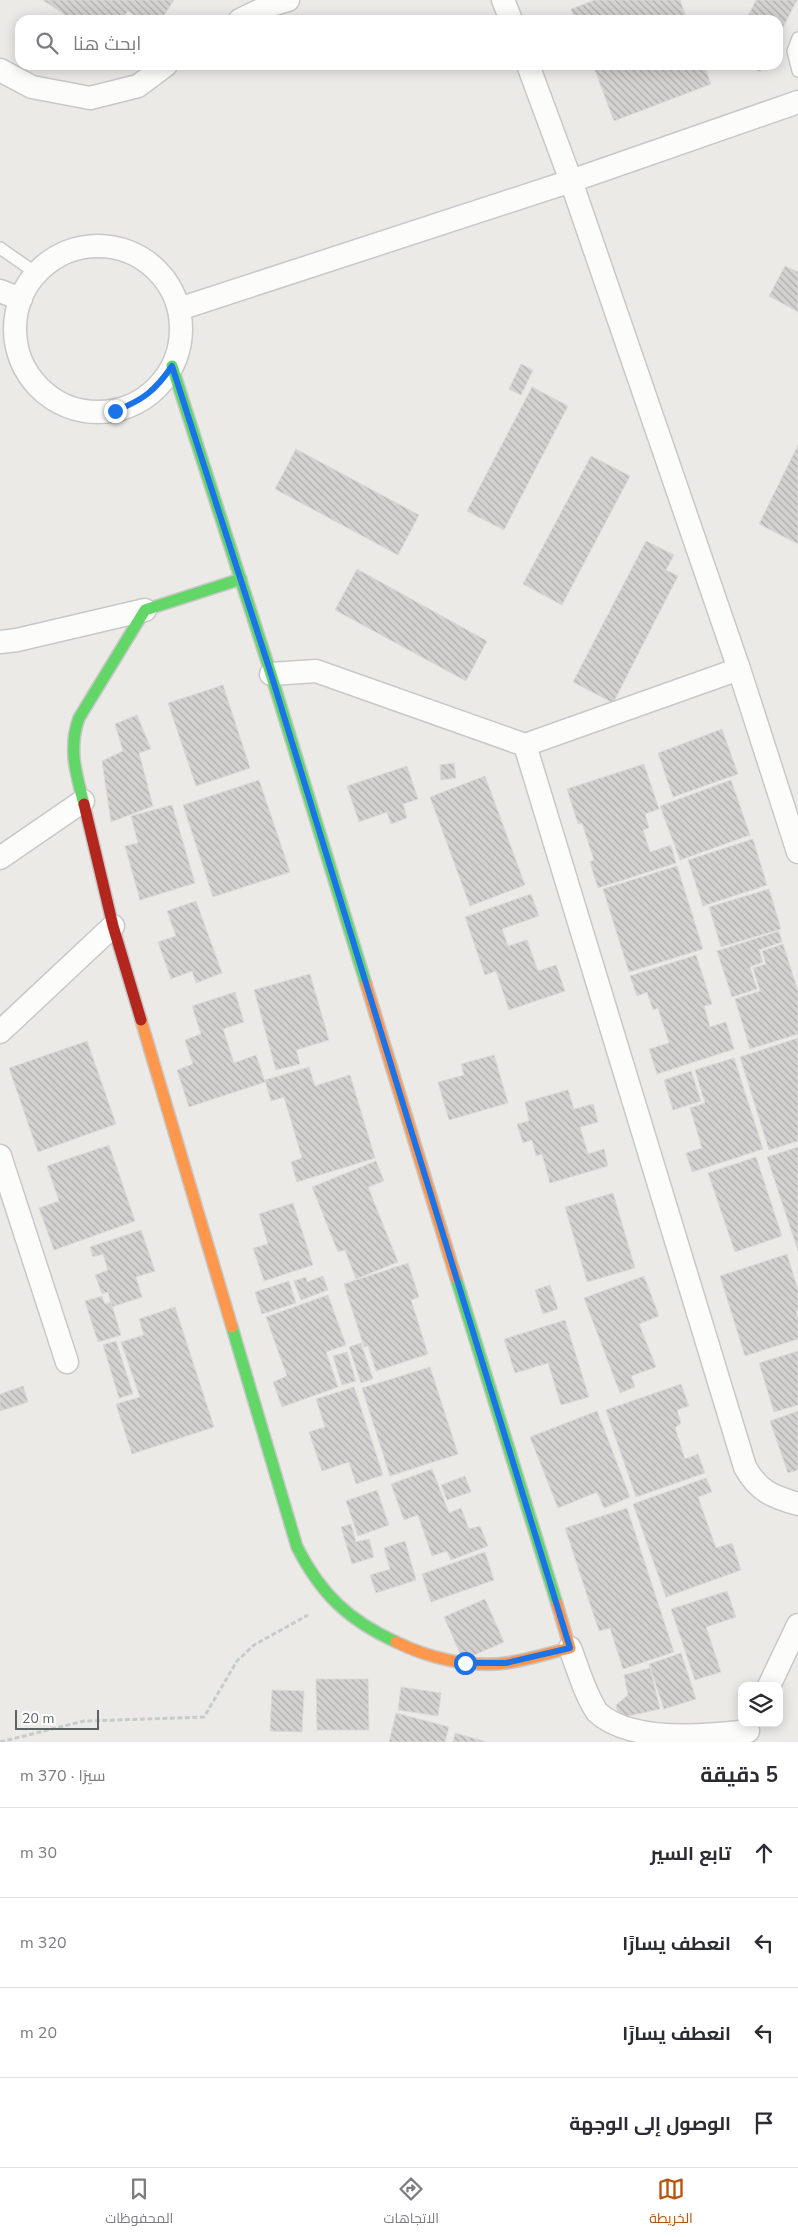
<!DOCTYPE html>
<html lang="ar">
<head>
<meta charset="utf-8">
<style>
	body { margin:0; font-family:"Nunito Sans",Cairo,sans-serif; background:#f7f7f7; color:#2b2b33; direction:rtl }
	.controls { position:absolute; right:15px; bottom:15px; display:grid; overflow:hidden; border-radius:10px; box-shadow:0 2px 12px #0003 }
	.controls button { width:45px; height:45px; display:grid; place-items:center; padding:0; border:0; border-bottom:1px solid #e1e1e2; background:#fff; color:#2b2b33; font:25px sans-serif }
	.scale { position:absolute; left:15px; bottom:12px; width:84px; box-sizing:border-box; padding-left:5px; border:2px solid #5d6265; border-top:0; font-size:14px; line-height:18px; white-space:nowrap; color:#5d6265; -webkit-text-stroke:4px #fff; paint-order:stroke }
	.stop { position:absolute; width:15px; height:15px; margin:-11px; border:4px solid #1a73e8; border-radius:50%; background:#fff }
	.stop.end { background:#1a73e8; border-color:#fff; box-shadow:0 1px 5px #0008 }
	.list { margin:0; padding:0; list-style:none }
	h2 { display:flex; justify-content:space-between; align-items:center; height:65px; margin:0; padding:0 20px; font-size:21px }
	h2 small { font-size:16px; font-weight:400; color:#7c7c81 }
	.list li { display:grid; grid-template-columns:32px 1fr auto; gap:15px; align-items:center; box-sizing:border-box; height:90px; padding:0 20px; border-top:1px solid #e1e1e2 }
	.list b { display:block; font-size:19px; white-space:nowrap }
	.list em { font-size:16px; font-style:normal; color:#7c7c81 }
	.icon { flex:none; width:28px; height:28px; fill:none; stroke:currentColor; stroke-width:2; stroke-linecap:round; stroke-linejoin:round }
	.map { position:relative; flex:none; width:798px; height:1742px; overflow:hidden; direction:ltr }
	.search { position:absolute; background:#fff; box-shadow:0 2px 12px #0003; left:15px; right:15px; top:15px; height:55px; display:flex; align-items:center; gap:12px; box-sizing:border-box; padding:0 18px; border-radius:15px; color:#7c7c81; font-size:19px }
	.sheet { height:425px; background:#fff }
	nav { display:flex; justify-content:space-around; align-items:center; box-sizing:border-box; height:70px; border-top:1px solid #e1e1e2; background:#fff; font-size:14px; color:#7c7c81 }
	nav a { display:grid; justify-items:center; gap:2px }
	nav .on { color:#b45309 }
	.map>svg:first-child { display:block }
</style>
</head>
<body>
<div class="map">
<svg width="798" height="1742" viewBox="0 0 798 1742">
	<defs>
		<pattern id="building-back-hatch" width="6" height="6" patternUnits="userSpaceOnUse" patternTransform="scale(1.25)"><rect width="6" height="6" fill="#d4d2d1"/><path d="M-1 5l2 2M0 0l6 6M5-1l2 2" fill="none" stroke="#afaead"/></pattern>
	</defs>
	<rect width="100%" height="100%" fill="#eceae7"/>
	<path fill="url(#building-back-hatch)" stroke="#dcdad6" d="M43,0H174L161,20H141L128,11L121,20H86L79,15L75,20H62L65,15Z
		M595,0H680L687,20H575L571,9Z
		M756,0H797L778,37V20H746Z
		M593,65H704L711,84L614,121Z
		M747,65H763L760,72Z
		M785,266L798,272V312L769,296Z
		M521,364L533,370L521,395L509,389Z
		M532,387L568,406L504,530L467,511Z
		M798,445V544L759,524Z
		M296,449L419,515L398,555L275,489Z
		M591,456L630,476L562,605L523,584Z
		M646,541L674,555L666,570L678,576L613,703L573,682Z
		M357,569L487,641L466,681L335,610Z
		M223,685L250,768L196,786L168,703Z
		M137,715L151,749L139,753L153,806L111,822L102,761L123,751L115,724Z
		M722,729L738,774L673,797L658,753Z
		M454,763L456,778L441,780L440,765Z
		M644,764L659,809L645,814L649,828L643,830L650,852L671,845L676,863L598,888L590,862L594,860L582,823L578,824L567,789Z
		M407,766L418,799L403,804L407,818L391,824L387,812L359,822L347,786Z
		M485,776L525,885L470,906L430,797Z
		M259,780L290,872L213,897L183,805Z
		M731,780L750,835L680,860L660,806Z
		M172,805L195,883L140,900L125,846L138,843L131,816Z
		M753,839L767,885L703,906L688,860Z
		M677,866L703,949L629,972L603,889Z
		M769,889L781,929L721,947L709,907Z
		M531,894L539,916L502,929L508,946L527,940L538,971L556,965L565,991L509,1010L496,971L485,975L465,917Z
		M196,901L222,973L196,983L192,971L171,979L158,942L176,936L167,911Z
		M779,931L782,942L759,950L763,962L750,967L757,989L732,997L717,951Z
		M783,944L798,991V1034L750,1049L735,999L760,991L753,968L766,964L762,951Z
		M696,955L712,1004L704,1006L710,1027L726,1022L734,1049L657,1074L649,1049L669,1043L658,1008L653,1010L647,992L637,996L630,976Z
		M310,974L329,1040L296,1050L300,1064L276,1070L254,990Z
		M235,992L244,1022L223,1029L234,1063L256,1055L265,1082L189,1107L177,1070L193,1064L185,1040L201,1034L192,1006Z
		M798,1038V1141L769,1150L740,1057Z
		M87,1041L116,1124L38,1152L9,1068Z
		M494,1055L508,1103L449,1120L438,1082L464,1075L461,1064Z
		M734,1058L763,1149L692,1172L686,1153L702,1148L690,1108L705,1103L695,1070Z
		M309,1067L315,1086L350,1075L375,1158L297,1182L291,1162L302,1158L284,1097L271,1101L265,1080Z
		M691,1071L701,1101L673,1110L664,1080Z
		M568,1090L574,1109L593,1104L598,1122L580,1127L588,1154L604,1149L608,1166L550,1183L542,1154L536,1156L532,1140L523,1143L517,1124L529,1121L525,1102Z
		M109,1145L135,1221L54,1250L39,1208L59,1201L47,1166Z
		M798,1147V1251L767,1157Z
		M756,1157L782,1236L735,1252L708,1173Z
		M376,1161L384,1181L368,1187L398,1262L356,1279L345,1250L338,1252L312,1187Z
		M613,1193L635,1268L587,1282L565,1207Z
		M293,1203L313,1265L264,1281L253,1248L268,1244L259,1214Z
		M141,1230L155,1271L136,1277L142,1297L112,1307L108,1292L102,1294L95,1275L108,1270L103,1254L93,1257L90,1247Z
		M787,1254L798,1290V1311H796L798,1319V1339L745,1356L720,1276Z
		M408,1263L419,1297L411,1300L428,1354L376,1371L368,1346L364,1347L344,1284Z
		M323,1276L328,1290L301,1300L294,1281L306,1277L307,1282Z
		M644,1276L659,1316L639,1324L656,1367L631,1376L635,1387L620,1393L584,1298Z
		M289,1281L296,1303L262,1314L255,1292Z
		M550,1285L558,1309L543,1314L535,1290Z
		M328,1295L346,1345L326,1352L338,1387L282,1407L273,1382L287,1376L266,1317Z
		M102,1296L105,1304L111,1302L121,1335L98,1342L85,1301Z
		M175,1307L214,1427L132,1454L116,1404L140,1397L121,1342L144,1335L139,1319Z
		M565,1320L589,1397L561,1405L548,1363L515,1373L504,1339Z
		M116,1341L133,1394L119,1398L103,1345Z
		M361,1343L373,1379L361,1383L349,1347Z
		M798,1351V1405L774,1412L759,1363Z
		M347,1352L356,1381L342,1385L333,1356Z
		M430,1367L458,1454L390,1476L362,1388Z
		M681,1384L689,1406L677,1410L681,1423L675,1428L685,1459L698,1454L705,1473L636,1497L606,1410Z
		M23,1386L28,1402L0,1411V1394Z
		M354,1387L383,1475L356,1484L349,1462L322,1471L309,1432L325,1427L316,1399Z
		M597,1411L630,1497L604,1508L597,1492L558,1508L530,1437Z
		M798,1411V1470L788,1473L770,1421Z
		M432,1469L449,1513L461,1508L469,1529L480,1526L488,1546L451,1560L447,1551L432,1556L418,1515L404,1520L391,1484Z
		M465,1476L471,1492L447,1500L441,1485Z
		M706,1478L712,1492L698,1497L716,1548L732,1543L741,1570L666,1597L633,1504Z
		M377,1490L389,1525L358,1536L346,1501Z
		M627,1508L674,1652L623,1669L610,1628L599,1631L565,1528Z
		M351,1524L356,1542L369,1539L374,1557L352,1564L341,1527Z
		M405,1541L416,1580L376,1593L370,1575L390,1569L384,1548Z
		M485,1552L494,1580L431,1602L422,1574Z
		M727,1591L736,1617L706,1627L721,1672L695,1680L671,1609Z
		M485,1599L504,1642L463,1660L444,1617Z
		M681,1653L696,1699L664,1709L649,1664Z
		M650,1668L660,1709L619,1718L616,1705L628,1695L624,1675Z
		M316,1679H368L369,1730H317Z
		M401,1687L441,1693L438,1716L398,1710Z
		M272,1690L304,1691L302,1732L270,1731Z
		M396,1713L449,1727L445,1742H389Z
		M455,1733L487,1742H453Z"/>
	<g fill="none" stroke-linecap="round" stroke-linejoin="round">
		<g stroke="#c8c8c8" stroke-width="14">
			<path id="lane" d="M798,38L793,51L798,71
				M0,248L36,273"/>
		</g>
		<g stroke="#c8c8c8" stroke-width="25">
			<path id="street" d="M503,0L511,20
				M240,20L271,5L288,0
				M528,65L571,181L739,669
				M0,70L32,87L90,98L138,86L166,65
				M15 329a83 83 0 1 1 166 0a83 83 0 1 1-166 0Z
				M0,291L21,299
				M179,309L571,181L798,102
				M0,642L17,640L145,610
				M271,674L316,671L525,745L745,1467C758,1491 773,1497 798,1504
				M525,745L739,669L798,852
				M0,858L83,801
				M0,1032L113,926
				M0,1156L67,1362
				M570,1648C578,1669 585,1694 597,1712C629,1742 701,1737 748,1731
				M769,1686L798,1625"/>
		</g>
		<g stroke="#c8c8c8" stroke-width="14">
			<path id="fast" d="M172,366L271,674L366,984
				M84,804C76,774 68,748 79,718L145,610L241,579
				M456,1278L557,1604
				M232,1327L297,1547C321,1594 348,1620 396,1642"/>
		</g>
		<g stroke="#c8c8c8" stroke-width="14">
			<path id="slow" d="M366,984L456,1278
				M141,1020L232,1327
				M396,1642C429,1658 469,1668 506,1663C527,1660 549,1653 570,1648L557,1604"/>
		</g>
		<g stroke="#c8c8c8" stroke-width="14">
			<path id="jam" d="M84,804L113,926L141,1020"/>
		</g>
		<path stroke="#c8ccc9" stroke-width="3" stroke-dasharray="5 2.5" stroke-linecap="butt" d="M0,1742L84,1721L204,1717L237,1661L254,1645L308,1615"/>
		<use href="#lane" stroke="#fcfcfb" stroke-width="11"/>
		<use href="#street" stroke="#fcfcfb" stroke-width="22"/>
		<use href="#fast" stroke="#63d668" stroke-width="11"/>
		<use href="#slow" stroke="#ff974d" stroke-width="11"/>
		<use href="#jam" stroke="#b3261e" stroke-width="11"/>
	</g>
	<g fill="none" stroke-linecap="round" stroke-linejoin="round">
		<path stroke="#1a73e8" stroke-width="6" d="M115,411C143,400 155,391 172,366L271,674L570,1648L506,1663H465"/>
	</g>
</svg>
<div class="controls">
<button><svg class="icon" aria-label="layers" viewBox="0 0 24 24"><path d="M12 4l9 5-9 5-9-5zM3 14l9 5 9-5"/></svg></button>
</div>
<div class="scale">20 m</div>
<div class="stop" style="left:465px;top:1663px"></div>
<div class="stop end" style="left:115px;top:411px"></div>
<div class="search"><svg class="icon" aria-label="search" viewBox="0 0 24 24"><circle cx="10" cy="10" r="6"/><path d="M15 15l6 6"/></svg>ابحث هنا</div>
</div>
<section class="sheet">
<h2>5 دقيقة<small>سيرًا · 370 m</small></h2>
<ul class="list">
<li><svg class="icon" aria-label="ahead" viewBox="0 0 24 24"><path d="M12 20V5M6 11l6-6 6 6"/></svg><div><b>تابع السير</b></div><em>30 m</em></li>
<li><svg class="icon" aria-label="left" viewBox="0 0 24 24"><path d="M17 20v-9H6M10 6l-5 5 5 5"/></svg><div><b>انعطف يسارًا</b></div><em>320 m</em></li>
<li><svg class="icon" aria-label="left" viewBox="0 0 24 24"><path d="M17 20v-9H6M10 6l-5 5 5 5"/></svg><div><b>انعطف يسارًا</b></div><em>20 m</em></li>
<li><svg class="icon" aria-label="arrive" viewBox="0 0 24 24"><path d="M6 21V4h12l-3 4 3 4H6"/></svg><div><b>الوصول إلى الوجهة</b></div></li>
</ul>
</section>
<nav>
<a class="on"><svg class="icon" aria-label="map" viewBox="0 0 24 24"><path d="M3 6l6-2 6 2 6-2v14l-6 2-6-2-6 2zM9 4v14M15 6v14"/></svg>الخريطة</a>
<a><svg class="icon" aria-label="directions" viewBox="0 0 24 24"><path d="M12 3l9 9-9 9-9-9zM9 14v-3h6M13 9l2 2-2 2"/></svg>الاتجاهات</a>
<a><svg class="icon" aria-label="saved" viewBox="0 0 24 24"><path d="M7 4h10v16l-5-4-5 4z"/></svg>المحفوظات</a>
</nav>
</body>
</html>
